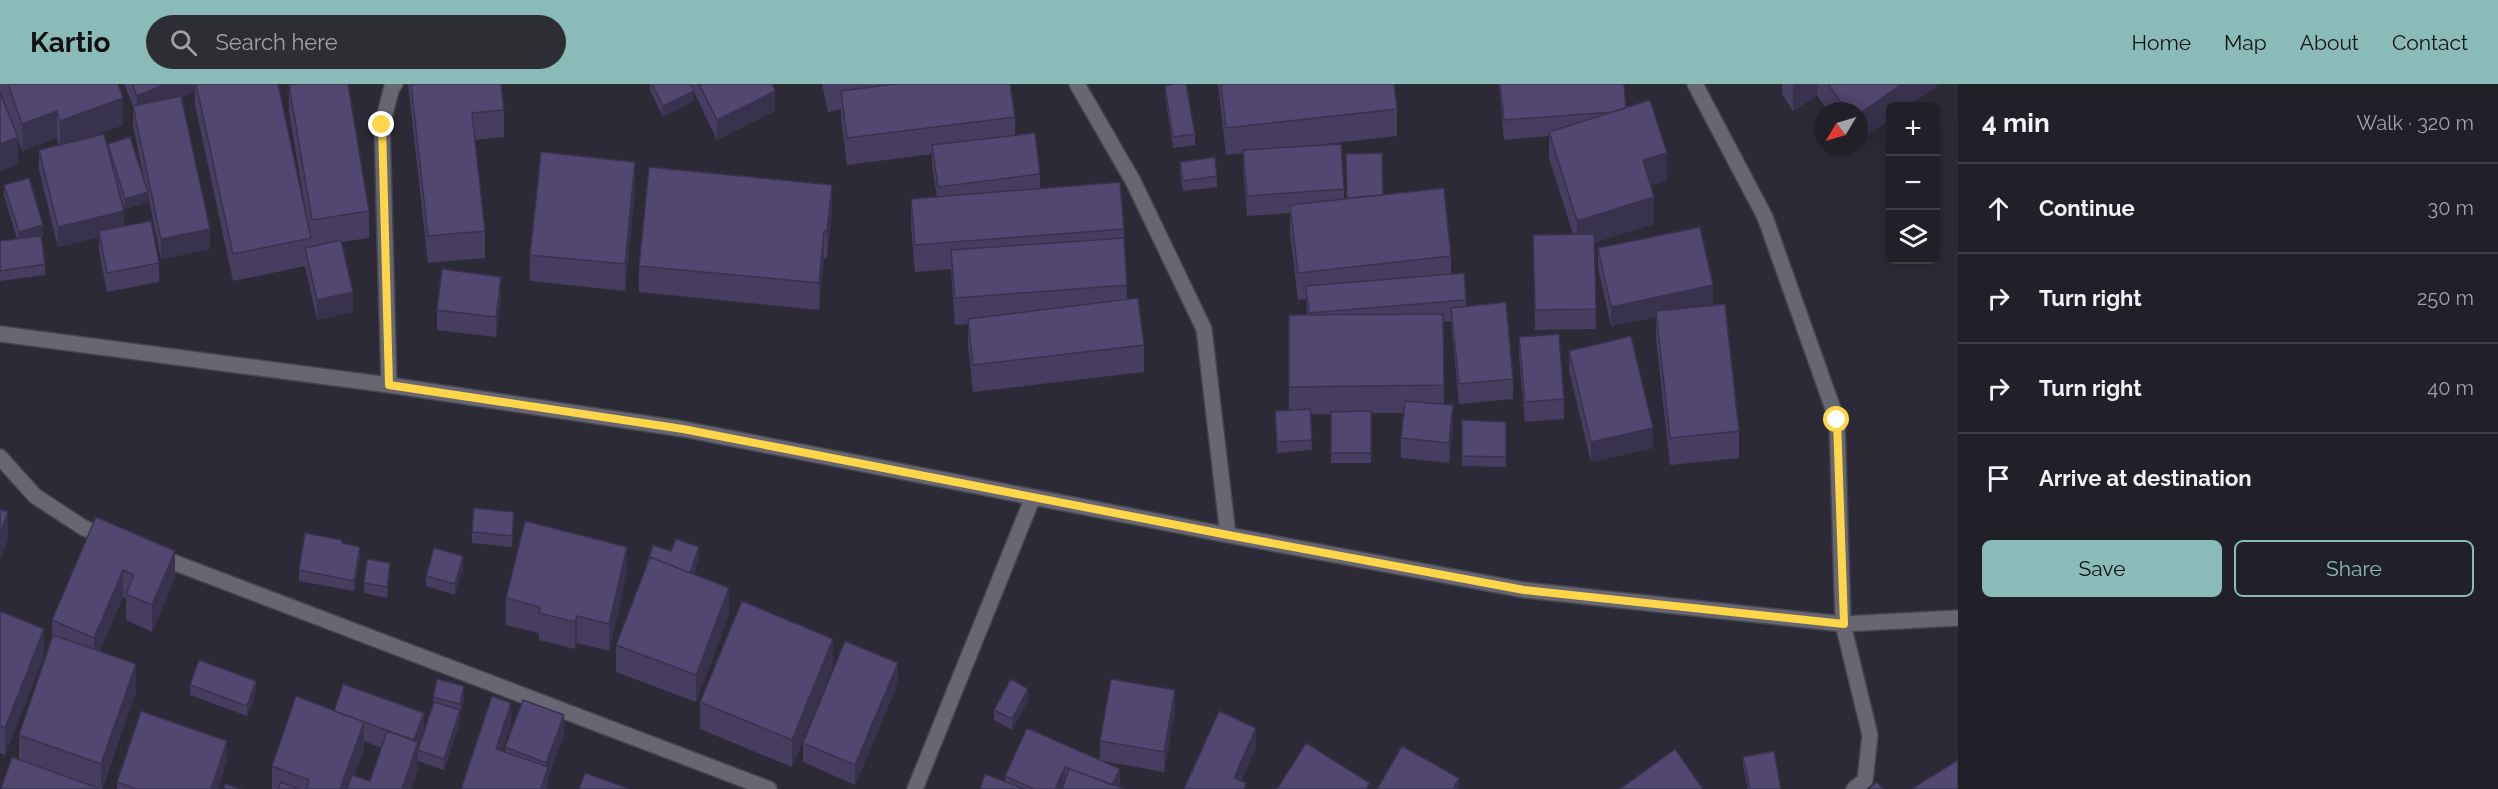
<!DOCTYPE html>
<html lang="en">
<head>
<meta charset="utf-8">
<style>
	body { margin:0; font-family:Raleway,sans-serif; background:#2d2d34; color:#f1f3f6 }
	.controls { position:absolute; right:18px; top:18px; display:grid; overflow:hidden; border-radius:9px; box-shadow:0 3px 15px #0003 }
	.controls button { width:54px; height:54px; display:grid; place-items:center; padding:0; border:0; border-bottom:2px solid #3e3e45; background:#212028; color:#f1f3f6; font:30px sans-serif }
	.compass { position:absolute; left:1814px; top:18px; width:54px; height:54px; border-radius:50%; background:#212028; box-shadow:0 3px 15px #0003; rotate:232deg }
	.stop { position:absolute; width:18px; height:18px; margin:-14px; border:4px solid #ffd54a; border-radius:50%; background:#fff }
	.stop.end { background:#ffd54a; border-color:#fff; box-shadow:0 2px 6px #0008 }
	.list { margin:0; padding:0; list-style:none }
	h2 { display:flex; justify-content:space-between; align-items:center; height:78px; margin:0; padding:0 24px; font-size:26px }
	h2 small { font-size:20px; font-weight:400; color:#a2a3a8 }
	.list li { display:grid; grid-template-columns:39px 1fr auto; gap:18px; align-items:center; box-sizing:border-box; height:90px; padding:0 24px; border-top:2px solid #3e3e45 }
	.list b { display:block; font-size:22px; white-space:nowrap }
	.list em { font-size:20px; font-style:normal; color:#a2a3a8 }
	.actions { display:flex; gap:12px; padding:18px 24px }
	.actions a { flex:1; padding:14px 0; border:2px solid #8bbbb9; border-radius:9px; text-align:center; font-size:21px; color:#8bbbb9 }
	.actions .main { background:#8bbbb9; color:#111 }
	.icon { flex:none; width:33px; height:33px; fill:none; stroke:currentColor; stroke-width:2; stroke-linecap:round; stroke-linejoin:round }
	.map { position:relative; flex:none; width:1958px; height:705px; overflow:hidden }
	header { display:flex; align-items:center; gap:36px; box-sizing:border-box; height:84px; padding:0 30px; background:#8bbbb9; color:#111 }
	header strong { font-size:28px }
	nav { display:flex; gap:33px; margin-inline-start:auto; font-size:21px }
	.search { width:420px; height:54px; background:#2d2d34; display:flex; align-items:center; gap:15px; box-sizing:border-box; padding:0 21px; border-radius:33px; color:#a2a3a8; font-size:22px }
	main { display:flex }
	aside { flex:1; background:#212028 }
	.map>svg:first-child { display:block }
</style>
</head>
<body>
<header>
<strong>Kartio</strong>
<div class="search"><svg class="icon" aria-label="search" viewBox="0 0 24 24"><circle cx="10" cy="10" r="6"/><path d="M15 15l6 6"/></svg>Search here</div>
<nav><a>Home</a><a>Map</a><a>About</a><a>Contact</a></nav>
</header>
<main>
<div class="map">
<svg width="1958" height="705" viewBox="0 0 1958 705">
	<rect width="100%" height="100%" fill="#2c2a36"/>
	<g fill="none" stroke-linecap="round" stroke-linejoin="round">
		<g stroke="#46454e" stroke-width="18">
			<path id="street" d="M1077,0L1133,97L1204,245L1228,451
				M1695,0L1765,133L1837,336L1843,540L1870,651L1865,696L1854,705
				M0,250L389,301L683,345L1228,451L1524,506L1843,540L1958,534
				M389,301L382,41L392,3L395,0
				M0,373L35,412L84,444L107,453
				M157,472L769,705
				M915,705L1033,413"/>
		</g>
		<use href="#street" stroke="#676673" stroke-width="15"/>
	</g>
	<path fill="#473d60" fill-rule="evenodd" d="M0,0H118L123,41L83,55L108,64V60L145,100L133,41V22L124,0H278L309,146L289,28V1L369,127V154L341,158L353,228L317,236L305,182L233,197L195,21V7L182,13L210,165L161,175L148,111V118L125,125L116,96L124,142L159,179V198L107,208L99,167V153L58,163L39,86V66L59,61L57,54L22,67L18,54V80L0,87V9L13,41L0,7Z
		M408,0H501L504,26V53L475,56L485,147V174L428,179Z
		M650,0H772L775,27L717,56L694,8V17L663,33L650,6Z
		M822,0H1010L1015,33V51L1040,90V105L1124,145L1127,215L1144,261V288L973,308L968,261V240L955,241L951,185L915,188L911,141V115L937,113L932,81V70L847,81L841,34V25L828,28Z
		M1218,0H1394L1397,25V52L1307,62L1344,105V115L1347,114L1346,80L1383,111L1451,172V190L1466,216V222L1513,295V315L1459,320L1451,237L1443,238L1444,320L1453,341L1449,379L1401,374V354L1404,329H1371V379H1331V330H1310L1312,366L1277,369L1275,327L1289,326V231H1307L1306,215L1298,216L1290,148V129L1247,132L1243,86V69L1226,71Z
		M1499,0H1624L1626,24L1667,96L1651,101L1654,140L1594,158L1596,245L1535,246L1533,151L1573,150L1549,74V52L1504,56Z
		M1782,0H1940L1908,22H1890V35L1859,57V27H1828L1817,11L1793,27L1782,10Z
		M1165,2L1195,50V61L1173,64L1165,12Z
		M1180,78L1217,92V103L1183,107L1180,89Z
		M4,101L43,151L41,152L45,180V191L0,197V157L17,155L4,112Z
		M635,105L625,207L530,197V171Z
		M832,128L827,174H824L819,226L639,208V182Z
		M1598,164L1713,221L1706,222L1739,347V374L1670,381L1656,254V233L1611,242L1598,184Z
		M501,213L496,253L437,246V226Z
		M1519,253L1564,315V335L1525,338L1519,273Z
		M1569,267L1653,364L1591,378L1569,286Z
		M1462,336L1506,338V383L1462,382Z
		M96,433L175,494L152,548L126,536V514L123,513L100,567L136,607L102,705H1L19,676V651L52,555V536Z
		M514,439L512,463L472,459V448Z
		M342,459L360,473L354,507L299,497V486Z
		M671,467L699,474L694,490L729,531L696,618L616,588V561L646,484V482Z
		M463,483L455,511L426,502V492Z
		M390,490L387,514L364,509V499Z
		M627,490L609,567L577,559L575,565L539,556V549L506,541V514Z
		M0,527L44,572L5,671L0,669Z
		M833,582L792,683L700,645V618Z
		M898,599L855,701L803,678V659Z
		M190,601L256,608L247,632L190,611Z
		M433,613H464L460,630V637L444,686L418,677V685L411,705H272V682L334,627L424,649L433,621ZM364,657L382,664L370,697L354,692L364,665Z
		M1028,616L1012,646L994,636V626Z
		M1175,626L1164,688L1103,677L1120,703L1125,705H980L1005,697V692L1100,676V657Z
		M511,639L502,667L505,668V663L564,651L548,694L547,705H461Z
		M1743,673L1781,705H1748L1743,683Z
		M227,676L218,705H117V698Z"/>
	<path fill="#39324e" d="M165,0H195V7L137,32V12Z
		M1793,0H1817V11L1793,27Z
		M1902,0H1940L1908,22H1890V35L1859,57V30Z
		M694,7V17L663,33V22Z
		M775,7V27L717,56V36Z
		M123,14V41L60,64V37Z
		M57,27V54L22,67V40Z
		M18,53V80L0,87V60Z
		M1667,69V96L1643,103V76Z
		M635,78V105L625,207V180Z
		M832,101V128L827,174V147Z
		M148,108V118L125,125V115Z
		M1654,113V140L1577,164V137Z
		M124,127V147H99V153L58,163V143Z
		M43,141V151L19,159V148Z
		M210,145V165L161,175V155Z
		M824,147V174L819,226V199Z
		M501,193V213L496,253V233Z
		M1713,201V221L1657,233L1656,227V233L1611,242V223Z
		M353,208V228L317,236V216Z
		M1453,321V341L1449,379V359Z
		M1653,344V364L1591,378V358Z
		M8,428V455L0,477V450Z
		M514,428V439L512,463V452Z
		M360,463V473L354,507V497Z
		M627,463V490L609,567V540Z
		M699,463V474L687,507V497Z
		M175,467V494L152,548V521Z
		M463,472V483L455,511V500Z
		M390,479V490L387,514V503Z
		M123,486V513L94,581V554Z
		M729,504V531L696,618V591Z
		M577,532V559L575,565V538Z
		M44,545V572L5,671V644Z
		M833,555V582L792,683V656Z
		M898,579V599L855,701V681Z
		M136,580V607L101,705V680Z
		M256,597V608L247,632V622Z
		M464,602V613L460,630V637L444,686V675L460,627V620Z
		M1028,605V616L1012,646V635Z
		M1175,606V626L1164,688V668Z
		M511,619V639L496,685V665Z
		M424,629V649L418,664V685L411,705H402L414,656Z
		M564,631V651L548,694V703L547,705H541L546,688V679Z
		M364,638V665L350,705H340Z
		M1256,644V664L1238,705L1234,694Z
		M227,657V676L218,705H211Z
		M1065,683V703L1064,705H1055Z
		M1120,685V705L1111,703Z
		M1459,694V705H1453Z"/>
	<path fill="#524770" stroke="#39324e" stroke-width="1.5" d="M8,0H118L123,14L60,37L57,27L22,40Z
		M132,0H165L137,12Z
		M196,0H278L311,154L233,170Z
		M294,0H348L369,127L312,136L289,1Z
		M411,0H501L504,26L472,29L485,147L428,152Z
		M652,0H690L694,7L663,22Z
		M699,0H772L775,7L717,36Z
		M895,0H1010L1015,33L847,54L841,7Z
		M1174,0H1186L1195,50L1173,53L1165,2Z
		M1221,0H1394L1397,25L1226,44Z
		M1500,0H1624L1626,24L1613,28L1504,36Z
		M1828,0H1902L1859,30V27H1847Z
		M0,9L18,53L0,60Z
		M181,12L210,145L161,155L133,22Z
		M1650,16L1667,69L1643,76L1654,113L1577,137L1549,48Z
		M1035,49L1040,90L938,103L932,61Z
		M104,50L124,127L58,143L39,66Z
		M130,53L148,108L125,115L108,60Z
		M1341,60L1344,105L1247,112L1243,66Z
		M541,68L635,78L625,180L530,171Z
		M1382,69L1383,111L1347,114L1346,70Z
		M1215,73L1217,92L1183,97L1180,78Z
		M649,83L832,101L827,147H824L819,199L639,182Z
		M29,94L43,141L19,148L4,101Z
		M1120,98L1124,145L915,161L911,115Z
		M1444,104L1451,172L1298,189L1290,121Z
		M151,137L159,179L107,189L99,147Z
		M1700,143L1713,201L1611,223L1598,164Z
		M1594,150L1596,225L1535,226L1533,151Z
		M41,152L45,180L0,187V157Z
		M1124,154L1127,201L955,214L951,166Z
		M341,156L353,208L317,216L305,164Z
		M442,185L501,193L496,233L437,226Z
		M1464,189L1466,216L1309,229L1306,202Z
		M1138,214L1144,261L973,281L968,235Z
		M1506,218L1513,295L1459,300L1451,224Z
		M1725,220L1739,347L1670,354L1656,227Z
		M1443,230L1444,301L1289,303V231Z
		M1559,250L1564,315L1525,318L1519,253Z
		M1631,252L1653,344L1591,358L1569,267Z
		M1405,317L1453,321L1449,359L1401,354Z
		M1310,325L1312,356L1277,358L1275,327Z
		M1371,327V369H1331V328Z
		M1462,336L1506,338V373L1462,372Z
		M474,424L514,428L512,452L472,448Z
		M0,425L8,428L0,450Z
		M96,433L175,467L152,521L126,510L134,491L123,486L94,554L52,536Z
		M525,437L627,463L609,540L577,532L575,538L539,529L540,523L506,514Z
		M305,449L342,456V459L360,463L354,497L299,486Z
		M676,455L699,463L690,489L650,473L646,482L653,461L671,467Z
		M434,464L463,472L455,500L426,492Z
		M650,473L729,504L696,591L616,561Z
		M367,475L390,479L387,503L364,499Z
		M742,517L833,555L792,656L700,618Z
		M0,527L44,545L5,644L0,642Z
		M53,551L136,580L101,680L19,651Z
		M845,557L898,579L855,681L803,659Z
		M199,576L256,597L247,622L190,601Z
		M437,595L464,602L460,620L433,613Z
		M1011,595L1028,605L1012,635L994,626Z
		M1111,595L1175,606L1164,668L1100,657Z
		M343,600L424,629L414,656L334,627Z
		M296,612L364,638L340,705H306L309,696L272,682Z
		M492,612L511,619L496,665L548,683L541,705H461Z
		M523,616L564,631L546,679L505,663Z
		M434,618L460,626L444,675L418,666Z
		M141,627L227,657L211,705H136L117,698Z
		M1219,627L1256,644L1234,694L1246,699L1244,705H1184Z
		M1027,644L1120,685L1112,701L1065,683L1055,705H1034L1005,692Z
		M387,647L418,658L402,705H347L352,691L370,697Z
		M1306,659L1370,699L1366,705H1277Z
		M1402,662L1459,694L1453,705H1377Z
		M1675,665L1703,705H1620Z
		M1774,667L1781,705H1750L1743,673Z
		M12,673L98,704L97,705H1Z
		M1958,676V705H1913V704Z
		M1069,685L1125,705H1062Z
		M585,689L630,705H579Z
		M985,690L1024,705H980Z
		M280,698L299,705H278Z
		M1877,698L1883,705H1868Z
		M225,700L241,705H224Z"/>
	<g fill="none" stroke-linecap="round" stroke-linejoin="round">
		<path stroke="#ffd54a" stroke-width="8" d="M382,41L389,301L683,345L1228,451L1524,506L1844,540L1837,336"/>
	</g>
</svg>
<div class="controls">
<button>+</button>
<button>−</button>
<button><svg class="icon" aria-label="layers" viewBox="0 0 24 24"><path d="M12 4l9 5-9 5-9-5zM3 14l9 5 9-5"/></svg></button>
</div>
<svg class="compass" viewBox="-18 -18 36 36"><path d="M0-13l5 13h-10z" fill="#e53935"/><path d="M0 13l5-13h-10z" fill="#a2a3a8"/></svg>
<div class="stop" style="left:1837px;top:336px"></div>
<div class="stop end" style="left:382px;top:41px"></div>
</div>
<aside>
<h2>4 min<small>Walk · 320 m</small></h2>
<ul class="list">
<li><svg class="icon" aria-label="ahead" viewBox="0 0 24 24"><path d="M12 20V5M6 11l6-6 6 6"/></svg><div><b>Continue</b></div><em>30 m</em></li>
<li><svg class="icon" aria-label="right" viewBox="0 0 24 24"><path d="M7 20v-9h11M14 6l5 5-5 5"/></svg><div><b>Turn right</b></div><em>250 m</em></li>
<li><svg class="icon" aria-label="right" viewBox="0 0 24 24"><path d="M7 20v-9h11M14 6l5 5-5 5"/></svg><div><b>Turn right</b></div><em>40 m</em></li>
<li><svg class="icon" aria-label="arrive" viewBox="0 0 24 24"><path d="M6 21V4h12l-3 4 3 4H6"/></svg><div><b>Arrive at destination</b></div></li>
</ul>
<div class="actions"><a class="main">Save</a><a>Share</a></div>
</aside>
</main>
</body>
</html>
